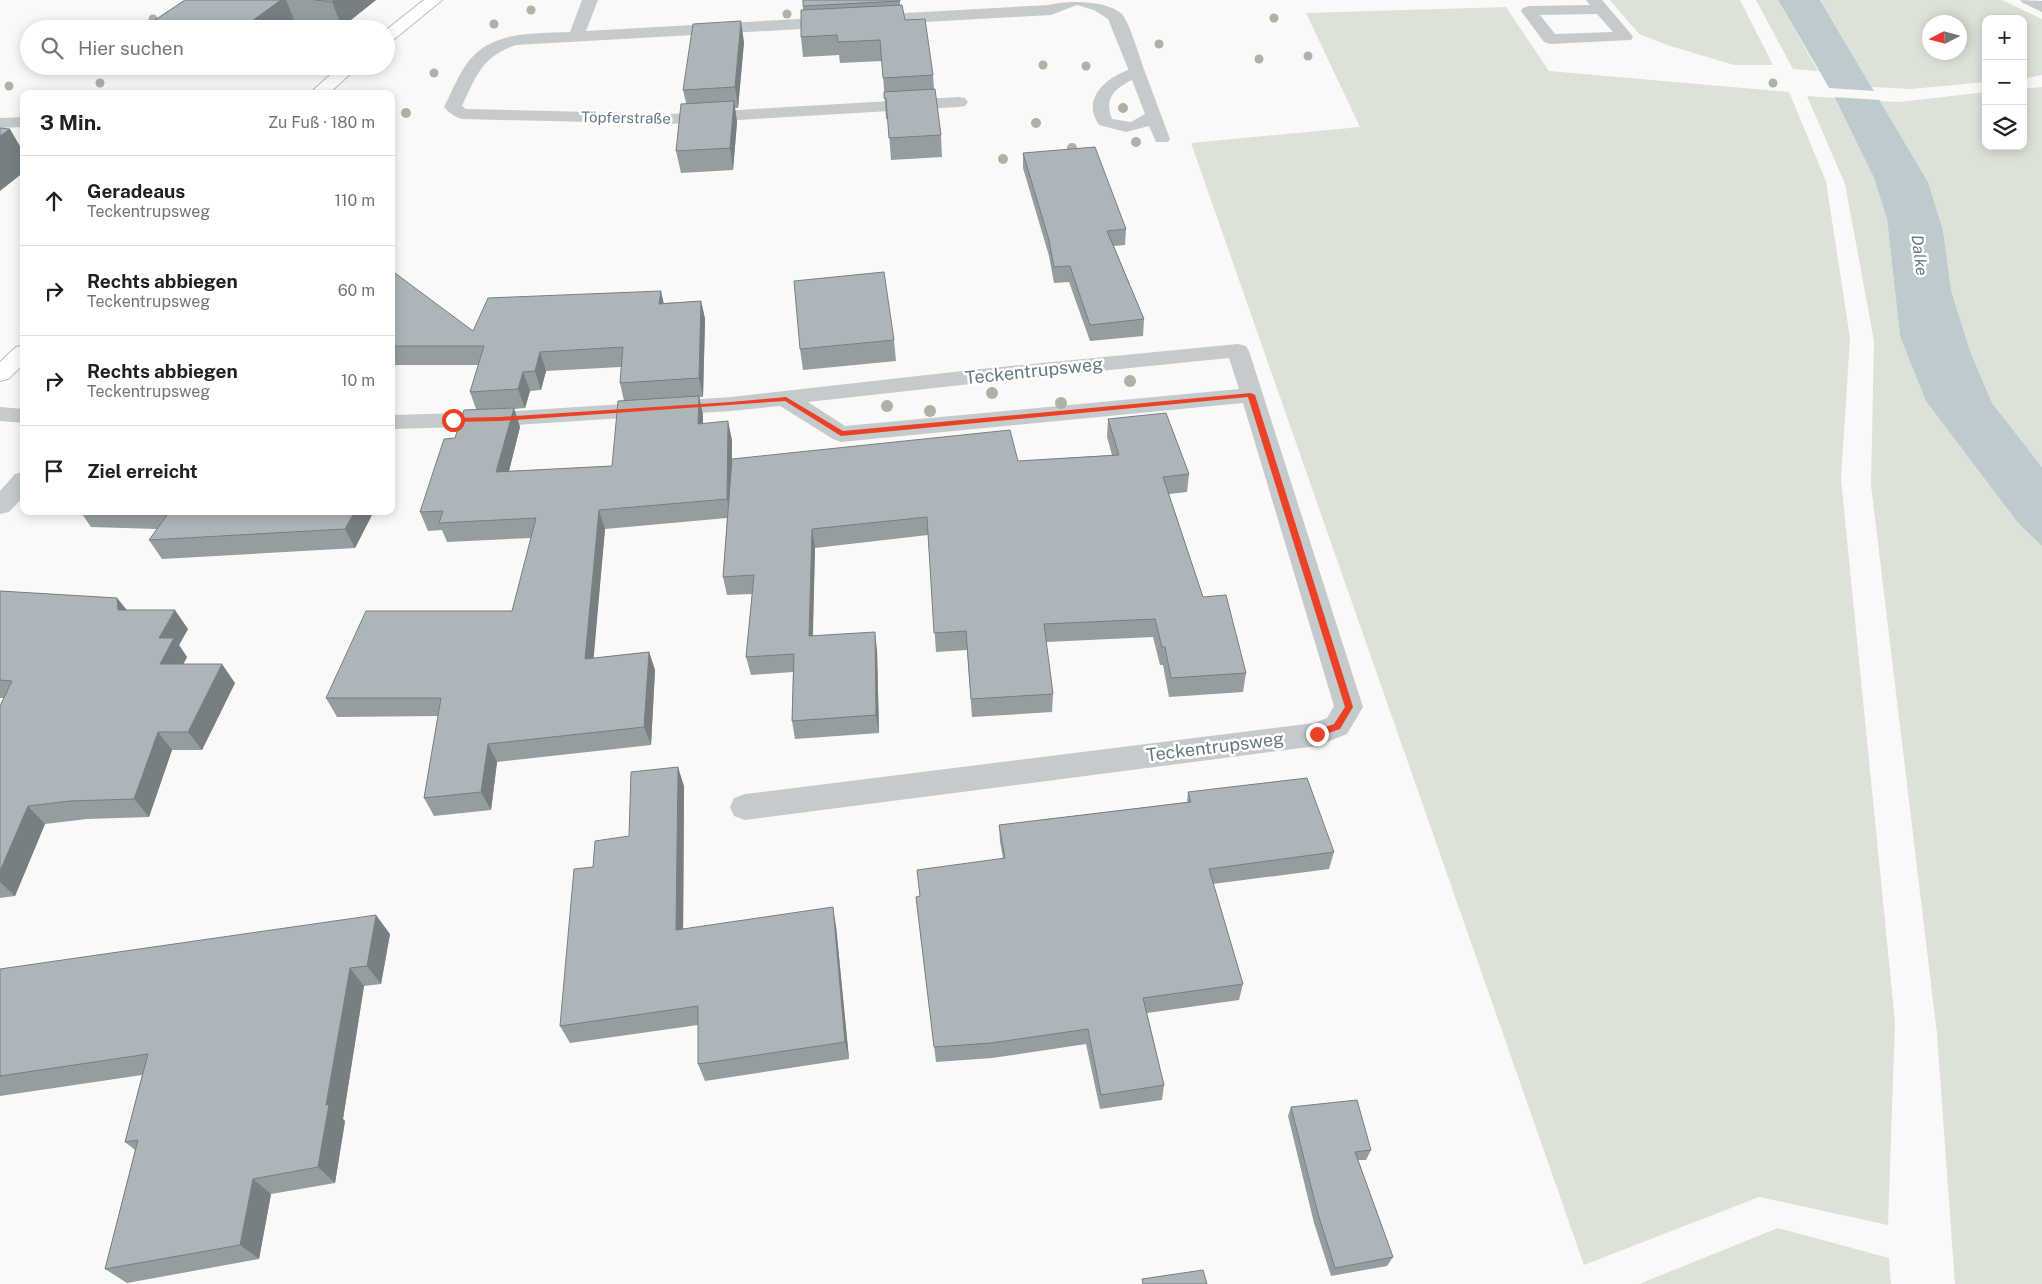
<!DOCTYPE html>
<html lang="de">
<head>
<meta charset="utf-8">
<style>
	body { margin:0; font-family:"Public Sans",sans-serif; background:#f6f6f6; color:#202124 }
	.controls { position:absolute; right:15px; top:15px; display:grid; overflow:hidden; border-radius:10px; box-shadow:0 2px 12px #0003 }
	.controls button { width:45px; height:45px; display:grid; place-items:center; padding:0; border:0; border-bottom:1px solid #e0e0e0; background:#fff; color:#202124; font:25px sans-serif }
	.compass { position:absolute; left:1922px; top:15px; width:45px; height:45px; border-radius:50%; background:#fff; box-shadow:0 2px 12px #0003; rotate:264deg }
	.stop { position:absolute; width:15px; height:15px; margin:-11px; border:4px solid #ea4127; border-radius:50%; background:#fff }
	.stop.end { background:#ea4127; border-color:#fff; box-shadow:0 1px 5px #0008 }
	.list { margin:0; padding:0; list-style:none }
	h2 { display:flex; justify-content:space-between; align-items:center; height:65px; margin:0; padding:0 20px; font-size:21px }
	h2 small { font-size:16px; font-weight:400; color:#757577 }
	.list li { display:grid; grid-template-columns:32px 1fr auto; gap:15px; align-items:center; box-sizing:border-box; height:90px; padding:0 20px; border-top:1px solid #e0e0e0 }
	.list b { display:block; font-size:19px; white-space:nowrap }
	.list p { margin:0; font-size:16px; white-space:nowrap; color:#757577 }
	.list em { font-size:16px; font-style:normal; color:#757577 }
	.icon { flex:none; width:28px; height:28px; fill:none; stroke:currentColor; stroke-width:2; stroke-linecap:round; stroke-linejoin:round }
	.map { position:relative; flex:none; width:2042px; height:1284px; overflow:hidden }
	.search { position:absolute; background:#fff; box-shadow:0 2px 12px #0003; left:20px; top:20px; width:375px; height:55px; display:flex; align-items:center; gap:12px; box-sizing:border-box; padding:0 18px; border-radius:28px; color:#757577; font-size:19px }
	.panel { position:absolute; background:#fff; box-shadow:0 2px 12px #0003; left:20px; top:90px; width:375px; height:425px; border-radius:10px }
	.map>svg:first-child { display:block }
</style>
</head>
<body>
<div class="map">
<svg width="2042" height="1284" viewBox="0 0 2042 1284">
	<rect width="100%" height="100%" fill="#faf9f7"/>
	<path fill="#dce2d8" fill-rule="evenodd" d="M1610,0H1740L1773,65H1734L1667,45L1639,34Z
		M1756,0H1778L1818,71L1793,69Z
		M1820,0H2002L2042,19V75L2023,79V19H1986V82L1911,89L1872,87ZM1930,22H1960V52H1930Z
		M1506,7L1549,71L1789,92L1826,181L1850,338L1841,479L1895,1022L1888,1225L1759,1197L1584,1265L1191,143L1360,127L1306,13Z
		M2042,87V467L1992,403L1970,351L1951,290L1943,230L1928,182L1880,101L1900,102L1986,92V146H2023V89Z
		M1807,96L1835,98L1874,178L1887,219L1900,336L2019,524L2042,546V1284H1955L1937,1034L1871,485L1874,341L1845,184Z
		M1778,1228L1889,1258L1891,1284H1639Z"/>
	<path fill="#bdcbce" d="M1778,0H1820L1928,182L1943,230L1951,290L1970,351L1992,403L2042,467V546L2019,524L1926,401L1900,336L1887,219L1874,178L1835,98Z"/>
	<path fill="#faf9f7" d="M1828,88L1875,91L1881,100L1832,97Z"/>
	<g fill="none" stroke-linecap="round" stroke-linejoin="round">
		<g stroke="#b7bec1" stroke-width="2">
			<path id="secondary" d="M424,0H442L392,41L386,43V30Z
				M340,66H359L328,94H309Z
				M24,345V364L8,379L0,381V362L16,347Z"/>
		</g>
		<path fill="#c5cacd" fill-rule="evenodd" d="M1137,67L1142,69L1145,72L1170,139L1168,142H1156L1149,126L1126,132L1099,125C1079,96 1111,74 1137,67ZM1132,80L1145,114L1131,122L1112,119C1104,98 1114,89 1132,80Z
			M24,117V127L0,128V118Z"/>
		<path fill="#c5cacd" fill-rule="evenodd" d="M582,0H598L586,31L1049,5C1068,0 1107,0 1122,14C1130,24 1140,58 1145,72L1143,76H1131L1108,19L1094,10L1077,5L1051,15L516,45C482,56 476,76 462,106L466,109L670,114L959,97L965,98L968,102L965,106L959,107L670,124L462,119C455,117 449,113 444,107C452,92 458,75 468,62C492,30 534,34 570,32Z
			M1586,0H1602L1631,34L1633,37L1631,40L1550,44L1544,42L1521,11L1523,8L1529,6L1590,5ZM1597,14L1613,32L1555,34L1540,15Z
			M2020,0L2042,1V12L2023,3Z
			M1238,344L1246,346L1249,351L1363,707L1347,734L1317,746L745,820L734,816L730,807L734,798L745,794L1314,723L1327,718L1334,706L1243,403L841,442L833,439L780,406L731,411L500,426L391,429V415L500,412L731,397L980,369ZM1229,358L1239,389L845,426L808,402L980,383Z
			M0,407L24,409V423L0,421Z
			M24,472V496L9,512L0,514V491L15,474Z"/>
		<use href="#secondary" fill="#fff" fill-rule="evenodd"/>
	</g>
	<g fill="#aab3a6">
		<circle cx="531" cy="10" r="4.5"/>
		<circle cx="787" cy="14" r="4.5"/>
		<circle cx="1274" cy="18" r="4.5"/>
		<circle cx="153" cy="19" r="4.5"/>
		<circle cx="494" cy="24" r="4.5"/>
		<circle cx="1159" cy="44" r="4.5"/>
		<circle cx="1308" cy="56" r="4.5"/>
		<circle cx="1259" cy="59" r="4.5"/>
		<circle cx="1043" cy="65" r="4.5"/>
		<circle cx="1086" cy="66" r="4.5"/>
		<circle cx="434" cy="73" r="4.5"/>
		<circle cx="100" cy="83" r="4.5"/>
		<circle cx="1773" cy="83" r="4.5"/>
		<circle cx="9" cy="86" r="4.5"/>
		<circle cx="1123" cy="108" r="5"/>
		<circle cx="406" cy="113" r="5"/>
		<circle cx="1036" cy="123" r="5"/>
		<circle cx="1136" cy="142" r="5"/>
		<circle cx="1072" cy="148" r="5"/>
		<circle cx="1003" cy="159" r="5"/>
		<circle cx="1130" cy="381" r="6"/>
		<circle cx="992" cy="393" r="6"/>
		<circle cx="1061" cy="403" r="6"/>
		<circle cx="887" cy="406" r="6"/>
		<circle cx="930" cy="411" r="6"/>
	</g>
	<path fill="#949da0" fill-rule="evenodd" d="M185,0H376L342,27L295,22L286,29H159L155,20Z
		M900,0V5L905,20L933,75L934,89L941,135L942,157L891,160L888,119H886L882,61L840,63L839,55L803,57L801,37L803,10V6Z
		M744,42L738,108H735L737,122L733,170L681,173L676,151L686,103L683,90Z
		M1023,153L1126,229L1125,245L1114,246L1144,319L1143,336L1090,341L1069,282L1054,283L1049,256L1023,168Z
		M391,273L473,331L664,303L701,301L705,319L703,397H699L703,415V424L732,440V459L1018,461L1112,455L1107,437L1108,419L1189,474L1187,492L1169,494L1203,597L1246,673L1243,692L1169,697L1163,665H1160L1153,637L1046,642L1053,694L1052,712L972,717L967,650L936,652L928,535L815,548L813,636L877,650L879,733L795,739L792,721L793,672L751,675L746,657L752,594L727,595L723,577L727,518L605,529L593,658L649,652L655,670L651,745L497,762L491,810L434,816L424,798L438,716L337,717L326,698L512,611L531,538L447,542L442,530L428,531L420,512L455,438L476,409L470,392L478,365H394L391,370ZM621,367L620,383L624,401L612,466L509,471L520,427L514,409L525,408L530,391L541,390L546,371Z
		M894,340L896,361L803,370L800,349Z
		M80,511H374L355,548L162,559L149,540L157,529L91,527Z
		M0,591L117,598L127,610L188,629L179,645L187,657L183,664L235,683L202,750H172L149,817L87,819L45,824L15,896L0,898V706L4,698H0Z
		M684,786L683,929L836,926L849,1059L705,1081L698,1064V1025L570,1043L560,1026L593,867L629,836Z
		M1188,792L1334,852L1329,869L1213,884L1243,984L1239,1000L1147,1013L1164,1085L1162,1100L1100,1109L1086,1044L992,1058L936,1062L916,897L920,896L1003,858L1000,842L999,825L1187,802Z
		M390,934L381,984L364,986L343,1119L345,1121L335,1183L271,1194L259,1259L127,1283L105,1269L135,1150L125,1142L142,1075L0,1096V969Z
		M1291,1107L1371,1150L1366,1160H1358L1393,1257L1387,1266L1331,1276L1314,1223L1288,1116Z"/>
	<path fill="#787f82" d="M281,0H286L295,22L286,29H241Z
		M334,0H376L342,27L332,2Z
		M741,21L744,42L738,108L735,87Z
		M734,101L737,122L733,170L730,148Z
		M10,129L24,153V172L0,191V136Z
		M661,291L665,309L659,304Z
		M701,301L705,319L703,397L699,378Z
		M540,352L546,371L541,390L535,371Z
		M391,358L394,365L391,370Z
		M523,372L530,391L525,408L518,389Z
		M699,396L703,415L702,443L698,424Z
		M514,408L520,427L504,491L496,472Z
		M728,421L732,440L731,517L727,499Z
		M599,510L605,529L592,677L585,659Z
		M355,511H374L355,548L345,529Z
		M812,529L815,548L812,655L809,636Z
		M117,598L131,616L118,610Z
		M175,610L188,629L179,645L187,657L174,683L160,664L159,638Z
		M875,632L877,650L879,733L876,715Z
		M649,652L655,670L651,745L644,727Z
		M222,664L235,683L202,750L188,732Z
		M158,732L172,750L149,817L134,799Z
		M488,744L497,762L491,810L481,792Z
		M678,767L684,786L683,948L676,930Z
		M28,806L45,824L15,896L0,882V871Z
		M833,907L836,926L849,1059L845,1042Z
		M376,915L390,934L381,984L367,966Z
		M350,968L364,986L343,1119L345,1121L335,1183L318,1167L326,1105Z
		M253,1179L271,1194L259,1259L240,1245Z"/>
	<path fill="#acb6ba" stroke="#787f82" d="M185,0H281L241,29H164L174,22L155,20Z
		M315,0H334L332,2Z
		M803,0H900V1L803,6Z
		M902,5L905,20L925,19L933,75L883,78L880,40L838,42L837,35L801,37V10Z
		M741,21L735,87L683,90L693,24Z
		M935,89L941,135L889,138L886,98H884V92Z
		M734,101L730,148L676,151L681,104Z
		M0,128L10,129L0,136Z
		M1095,147L1126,229L1107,231L1144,319L1090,325L1070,266L1054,267L1049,240L1023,153Z
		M884,272L894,340L800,349L794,281Z
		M391,273H395L473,331L488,298L661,291L659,304L701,301L699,378L620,383L623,347L540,352L535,371L523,372L518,389L470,392L484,346H391Z
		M699,396L698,424L728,421L727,499L599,510L585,659L649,652L644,727L488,744L481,792L424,798L441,698H326L366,611H512L536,518L439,523L443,511L420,512L444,439L455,438L464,410L514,408L496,472L612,466L618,401Z
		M1166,413L1189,474L1163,477L1203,597L1226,595L1246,673L1171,678L1165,647H1162L1155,619L1044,624L1053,694L971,699L966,631L934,633L927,517L812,529L809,636L875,632L876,715L792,721L794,654L746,657L754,575L723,577L732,459L1010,430L1018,461L1119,455L1108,419Z
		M170,511H355L345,529L149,540Z
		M0,591L117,598L118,610H175L159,638H174L160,664H222L188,732H158L134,799L70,801L28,806L0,871V706L12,681L0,680Z
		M678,767L676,930L833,907L845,1042L698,1064V1006L560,1026L574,869L593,867L595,841L629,836L631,772Z
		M1307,778L1334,852L1209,869L1243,984L1143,998L1164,1085L1101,1095L1088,1029L991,1043L934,1047L916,897L920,896L917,870L1005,858L999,825L1191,802L1188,792Z
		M376,915L367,966L350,968L326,1105L329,1104L318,1167L253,1179L240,1245L105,1269L138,1140L125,1142L148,1054L0,1076V969Z
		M1357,1100L1371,1150L1355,1152L1393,1257L1335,1268L1318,1214L1291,1107Z
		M1203,1270L1207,1284H1143L1142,1279Z"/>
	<path fill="#ea4127" d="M1251,393L1255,395L1353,707L1340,729L1317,737L1313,734L1314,731L1334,724L1345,707L1248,397L841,436L785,401L500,421L453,422L450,420L453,418L500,417L731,402L786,397L843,431Z"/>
	<g text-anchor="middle" stroke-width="5" stroke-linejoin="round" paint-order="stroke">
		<g font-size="15" fill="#647983" stroke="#fff">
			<text transform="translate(626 118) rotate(1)" y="5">Töpferstraße</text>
		</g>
		<g font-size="16" font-style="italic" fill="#5e787d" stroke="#fff">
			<text transform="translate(1920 255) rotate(83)" y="6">Dalke</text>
		</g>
		<g font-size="18" fill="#647983" stroke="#fff">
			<text transform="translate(1034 371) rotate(-6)" y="6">Teckentrupsweg</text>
			<text transform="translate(1215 747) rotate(-7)" y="6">Teckentrupsweg</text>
		</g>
	</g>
</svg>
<div class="controls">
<button>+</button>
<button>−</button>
<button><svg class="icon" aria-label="layers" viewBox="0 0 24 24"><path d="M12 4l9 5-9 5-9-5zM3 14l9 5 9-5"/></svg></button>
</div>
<svg class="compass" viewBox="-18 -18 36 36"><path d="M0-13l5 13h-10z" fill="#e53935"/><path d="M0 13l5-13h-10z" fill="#757577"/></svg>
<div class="stop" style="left:453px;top:420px"></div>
<div class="stop end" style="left:1317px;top:734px"></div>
<div class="search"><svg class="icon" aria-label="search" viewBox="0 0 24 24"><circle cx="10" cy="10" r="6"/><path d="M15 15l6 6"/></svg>Hier suchen</div>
<section class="panel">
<h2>3 Min.<small>Zu Fuß · 180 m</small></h2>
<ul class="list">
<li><svg class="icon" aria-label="ahead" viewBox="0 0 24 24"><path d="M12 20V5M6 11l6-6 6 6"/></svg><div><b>Geradeaus</b><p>Teckentrupsweg</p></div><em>110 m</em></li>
<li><svg class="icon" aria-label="right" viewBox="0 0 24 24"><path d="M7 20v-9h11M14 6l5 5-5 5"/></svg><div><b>Rechts abbiegen</b><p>Teckentrupsweg</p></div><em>60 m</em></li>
<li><svg class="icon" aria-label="right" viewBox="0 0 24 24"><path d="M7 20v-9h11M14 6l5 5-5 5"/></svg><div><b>Rechts abbiegen</b><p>Teckentrupsweg</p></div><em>10 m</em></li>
<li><svg class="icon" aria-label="arrive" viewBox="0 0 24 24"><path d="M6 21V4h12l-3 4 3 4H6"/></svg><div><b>Ziel erreicht</b></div></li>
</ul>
</section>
</div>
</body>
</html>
